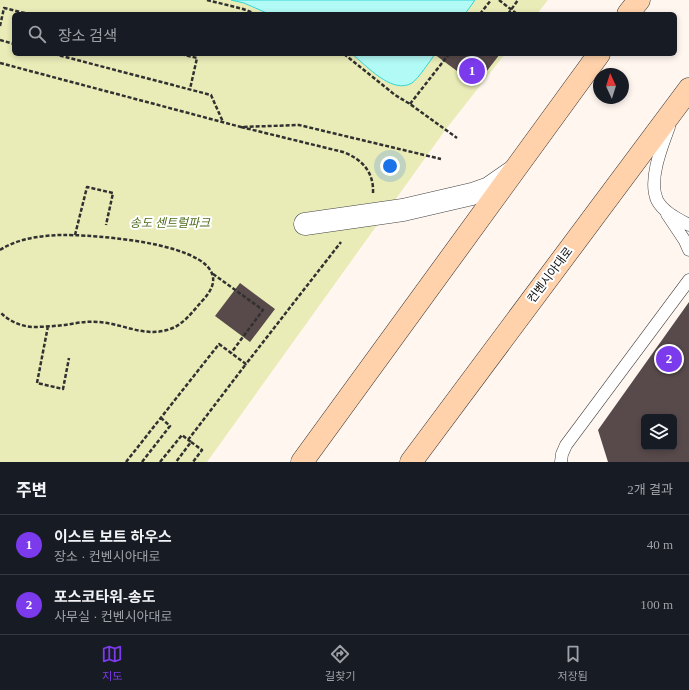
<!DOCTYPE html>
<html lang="ko">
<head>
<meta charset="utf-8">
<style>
	body { margin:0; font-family:"Times New Roman","Noto Sans KR",serif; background:#242831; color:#f1f3f6 }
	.controls { position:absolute; right:12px; bottom:12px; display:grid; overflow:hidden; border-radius:6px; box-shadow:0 2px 6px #0003 }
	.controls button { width:36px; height:36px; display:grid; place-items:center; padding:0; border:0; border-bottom:1px solid #363941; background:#171b24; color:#f1f3f6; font:20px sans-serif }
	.compass { position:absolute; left:593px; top:68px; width:36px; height:36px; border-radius:50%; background:#171b24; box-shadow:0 2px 6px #0003; rotate:356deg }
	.you { position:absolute; left:390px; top:166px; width:14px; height:14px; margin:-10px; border:3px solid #fff; border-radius:50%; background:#1a73e8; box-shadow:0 0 0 6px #1a73e833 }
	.badge { display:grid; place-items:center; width:26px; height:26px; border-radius:50%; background:#7c3aed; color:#fff; font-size:13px; font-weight:700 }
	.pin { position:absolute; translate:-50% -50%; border:2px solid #fff; box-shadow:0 1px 4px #0006 }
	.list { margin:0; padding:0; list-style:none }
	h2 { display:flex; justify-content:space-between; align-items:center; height:52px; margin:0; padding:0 16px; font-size:17px }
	h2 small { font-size:13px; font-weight:400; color:#9ea1a6 }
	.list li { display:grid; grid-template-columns:26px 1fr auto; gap:12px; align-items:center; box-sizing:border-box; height:60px; padding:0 16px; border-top:1px solid #363941 }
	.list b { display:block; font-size:15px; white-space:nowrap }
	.list p { margin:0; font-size:13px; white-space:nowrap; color:#9ea1a6 }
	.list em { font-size:13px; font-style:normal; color:#9ea1a6 }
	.icon { flex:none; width:22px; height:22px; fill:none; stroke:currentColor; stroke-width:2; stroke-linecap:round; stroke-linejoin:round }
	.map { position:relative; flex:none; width:689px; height:462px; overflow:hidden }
	.search { position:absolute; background:#171b24; box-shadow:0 2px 6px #0003; left:12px; right:12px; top:12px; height:44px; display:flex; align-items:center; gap:10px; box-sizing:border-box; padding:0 14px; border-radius:6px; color:#9ea1a6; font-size:15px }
	.sheet { height:172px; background:#171b24 }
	nav { display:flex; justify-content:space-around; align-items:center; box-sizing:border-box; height:56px; border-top:1px solid #363941; background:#171b24; font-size:11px; color:#9ea1a6 }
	nav a { display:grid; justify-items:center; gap:2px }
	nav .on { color:#7c3aed }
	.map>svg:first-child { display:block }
</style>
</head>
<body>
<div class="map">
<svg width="689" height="462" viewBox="0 0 689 462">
	<rect width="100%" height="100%" fill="#fff6f0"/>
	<path fill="#e9ecb7" d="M0,0H231L244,3L269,14H14V54H352L384,81L413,82L435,54H505L446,129L207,462H0Z
		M475,0H548L537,14H465Z"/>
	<path fill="#b1faf6" stroke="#34d6d1" d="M231,0H475L465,14H269L244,3Z
		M352,54H435C430,61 418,79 412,83C392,95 366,65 352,54Z"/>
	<path fill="#584a4b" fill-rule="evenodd" d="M434,54H500L476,85Z
		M240,283L275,309L250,342L215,316Z
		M689,302V462H608L598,430ZM644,417H674V447H644Z"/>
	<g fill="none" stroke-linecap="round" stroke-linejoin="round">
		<g stroke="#424242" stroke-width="13">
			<path id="service" d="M669,127C662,146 648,180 657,200C663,212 678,219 689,225
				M667,214L685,241L689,250
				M561,462L562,454L566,445L689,280"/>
		</g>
		<g stroke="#424242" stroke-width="23">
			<path id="minor" d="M305,224L403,210L472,194L489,188L512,172"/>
		</g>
		<g stroke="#313131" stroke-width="23">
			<path id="secondary" d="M628,14L639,0
				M302,462L599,54
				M411,462L689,89"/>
		</g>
		<path stroke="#313131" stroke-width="2.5" stroke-dasharray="4 2" stroke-linecap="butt" d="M207,0L243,9L256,14
			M499,0L517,14
			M480,14L491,0
			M508,14L518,0
			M0,26L4,8L29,14
			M0,40L14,44
			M54,54L211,95L223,122
			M181,54L197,58L190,89
			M344,54L395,95L410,104L457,138
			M0,63L241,127L299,125L441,159
			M410,104L449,54
			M241,127L343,152C362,159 374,172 373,193
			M75,235L87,187L113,193L106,225
			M0,250C17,239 38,236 58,235C86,234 256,243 203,300C192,312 183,326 167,330C143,337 121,323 98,322C87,321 76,323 65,325C54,326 43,327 32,327C20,326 9,321 0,312
			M213,274L263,310L231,353
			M48,326L37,383L63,389L69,358
			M188,440L246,364
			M191,442L202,450L193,462
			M126,462L219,344L246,364L341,242
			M142,462L170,426L161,418
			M160,462L182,435L191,442L176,462"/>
		<use href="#service" stroke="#fff" stroke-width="12"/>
		<use href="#minor" stroke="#fff" stroke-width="22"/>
		<use href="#secondary" stroke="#ffd2ab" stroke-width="22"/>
	</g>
	<g text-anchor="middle" stroke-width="4" stroke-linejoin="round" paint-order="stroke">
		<g font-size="12" font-style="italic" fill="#4d6b1a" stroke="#fff">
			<text x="170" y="227">송도 센트럴파크</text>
		</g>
		<g font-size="12" fill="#0f0f0f" stroke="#fff">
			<text transform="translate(550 275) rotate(-53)" y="4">컨벤시아대로</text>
		</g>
	</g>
</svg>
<div class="controls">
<button><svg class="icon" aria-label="layers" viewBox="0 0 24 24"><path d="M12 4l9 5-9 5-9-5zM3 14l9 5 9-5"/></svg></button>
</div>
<svg class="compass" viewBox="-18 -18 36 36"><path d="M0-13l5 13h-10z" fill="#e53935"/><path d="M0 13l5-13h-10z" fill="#9ea1a6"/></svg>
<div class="you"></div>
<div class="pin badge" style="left:472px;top:71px">1</div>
<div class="pin badge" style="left:669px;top:359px">2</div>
<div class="search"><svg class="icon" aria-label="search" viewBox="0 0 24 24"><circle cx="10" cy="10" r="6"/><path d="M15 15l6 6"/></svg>장소 검색</div>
</div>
<section class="sheet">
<h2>주변<small>2개 결과</small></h2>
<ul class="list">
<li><span class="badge">1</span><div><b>이스트 보트 하우스</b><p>장소 · 컨벤시아대로</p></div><em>40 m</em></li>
<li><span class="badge">2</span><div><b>포스코타워-송도</b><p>사무실 · 컨벤시아대로</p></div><em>100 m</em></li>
</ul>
</section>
<nav>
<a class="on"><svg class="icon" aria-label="map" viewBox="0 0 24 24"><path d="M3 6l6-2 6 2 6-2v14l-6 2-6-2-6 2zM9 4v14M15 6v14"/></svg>지도</a>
<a><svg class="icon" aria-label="directions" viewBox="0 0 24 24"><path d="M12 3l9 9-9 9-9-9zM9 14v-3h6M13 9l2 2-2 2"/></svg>길찾기</a>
<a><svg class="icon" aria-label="saved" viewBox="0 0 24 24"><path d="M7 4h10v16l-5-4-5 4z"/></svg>저장됨</a>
</nav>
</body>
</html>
